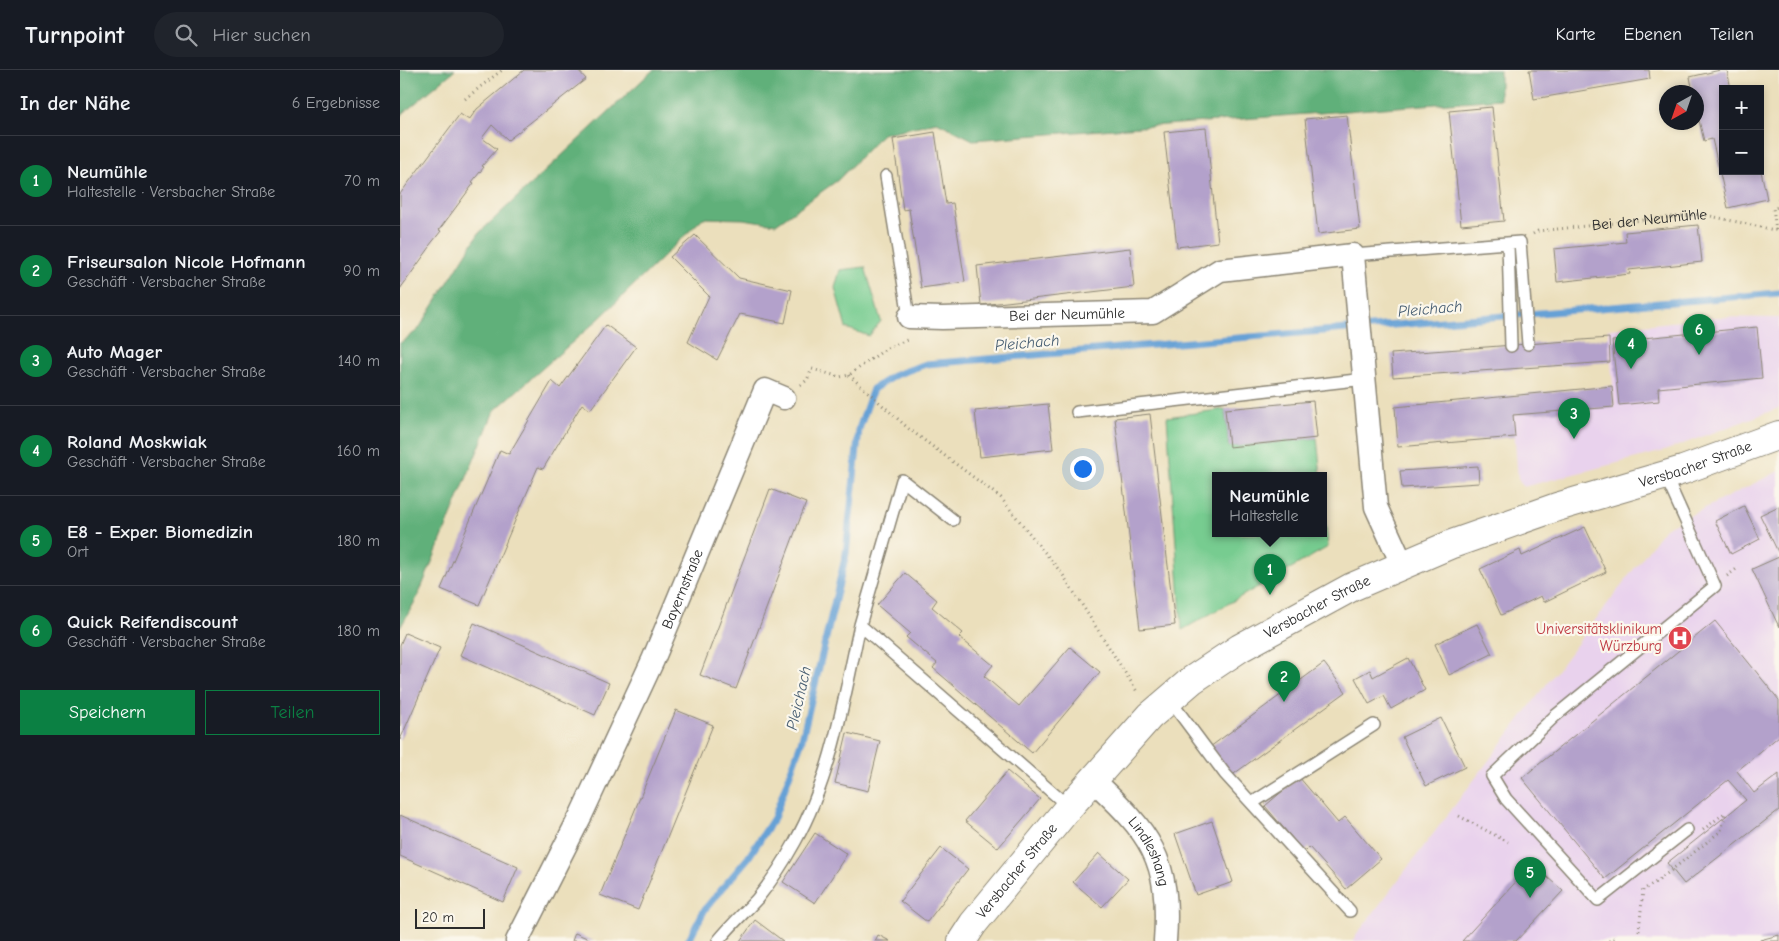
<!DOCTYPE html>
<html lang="de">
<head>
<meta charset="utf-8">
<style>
	body { margin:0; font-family:"Comic Neue",sans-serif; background:#20242c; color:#f1f3f6 }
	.controls { position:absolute; right:15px; top:15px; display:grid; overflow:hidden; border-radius:0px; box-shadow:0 2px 8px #0003 }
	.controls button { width:45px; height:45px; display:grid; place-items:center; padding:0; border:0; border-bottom:1px solid #363941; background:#171b24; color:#f1f3f6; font:25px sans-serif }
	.compass { position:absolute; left:1259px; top:15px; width:45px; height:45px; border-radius:50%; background:#171b24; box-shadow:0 2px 8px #0003; rotate:220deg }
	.scale { position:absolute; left:15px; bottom:12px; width:70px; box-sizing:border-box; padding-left:5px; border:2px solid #2b2b2b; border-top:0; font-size:14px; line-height:18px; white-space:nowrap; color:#2b2b2b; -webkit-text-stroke:4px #fbf7ec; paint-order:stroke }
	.you { position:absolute; left:682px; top:398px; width:18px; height:18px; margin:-12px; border:4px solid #fff; border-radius:50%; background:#1a73e8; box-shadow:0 0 0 8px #1a73e833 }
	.badge { display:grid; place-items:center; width:32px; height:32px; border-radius:50%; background:#0b8043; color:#fff; font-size:16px; font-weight:700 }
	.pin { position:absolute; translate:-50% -41px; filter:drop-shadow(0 1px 2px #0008) }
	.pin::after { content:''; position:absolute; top:26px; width:18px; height:15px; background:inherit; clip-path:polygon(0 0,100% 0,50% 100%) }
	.popup { position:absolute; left:812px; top:402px; width:115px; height:65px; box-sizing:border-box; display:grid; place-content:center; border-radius:0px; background:#171b24; filter:drop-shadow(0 1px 4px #0005); font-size:16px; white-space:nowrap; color:#9ea1a6 }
	.popup b { font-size:19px; color:#f1f3f6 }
	.popup::after { content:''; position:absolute; left:50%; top:100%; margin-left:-10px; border:10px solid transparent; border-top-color:#171b24 }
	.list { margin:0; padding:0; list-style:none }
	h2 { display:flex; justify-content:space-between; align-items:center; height:65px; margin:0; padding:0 20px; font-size:21px }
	h2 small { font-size:16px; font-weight:400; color:#9ea1a6 }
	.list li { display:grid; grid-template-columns:32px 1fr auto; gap:15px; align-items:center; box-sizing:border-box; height:90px; padding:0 20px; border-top:1px solid #363941 }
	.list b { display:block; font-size:19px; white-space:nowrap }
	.list p { margin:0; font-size:16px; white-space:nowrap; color:#9ea1a6 }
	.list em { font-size:16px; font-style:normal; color:#9ea1a6 }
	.actions { display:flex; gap:10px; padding:15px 20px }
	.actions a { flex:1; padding:11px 0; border:1px solid #0b8043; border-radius:0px; text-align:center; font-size:18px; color:#0b8043 }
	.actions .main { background:#0b8043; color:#fff }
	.icon { flex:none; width:28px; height:28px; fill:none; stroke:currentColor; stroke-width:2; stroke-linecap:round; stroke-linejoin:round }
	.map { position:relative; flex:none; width:1379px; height:871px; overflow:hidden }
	header { display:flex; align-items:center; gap:30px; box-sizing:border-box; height:70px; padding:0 25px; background:#171b24; border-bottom:1px solid #363941 }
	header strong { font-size:24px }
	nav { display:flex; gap:28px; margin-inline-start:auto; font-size:18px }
	.search { width:350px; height:45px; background:#20242c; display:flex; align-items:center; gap:12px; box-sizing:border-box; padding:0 18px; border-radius:28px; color:#9ea1a6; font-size:19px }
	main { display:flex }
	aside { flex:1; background:#171b24 }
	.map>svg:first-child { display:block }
</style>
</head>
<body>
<header>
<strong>Turnpoint</strong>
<div class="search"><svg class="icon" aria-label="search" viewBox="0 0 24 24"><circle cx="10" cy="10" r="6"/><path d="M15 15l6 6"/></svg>Hier suchen</div>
<nav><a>Karte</a><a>Ebenen</a><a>Teilen</a></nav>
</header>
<main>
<aside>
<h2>In der Nähe<small>6 Ergebnisse</small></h2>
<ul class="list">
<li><span class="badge">1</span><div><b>Neumühle</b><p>Haltestelle · Versbacher Straße</p></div><em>70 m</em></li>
<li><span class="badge">2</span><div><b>Friseursalon Nicole Hofmann</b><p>Geschäft · Versbacher Straße</p></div><em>90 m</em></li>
<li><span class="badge">3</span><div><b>Auto Mager</b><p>Geschäft · Versbacher Straße</p></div><em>140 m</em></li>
<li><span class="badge">4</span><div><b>Roland Moskwiak</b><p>Geschäft · Versbacher Straße</p></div><em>160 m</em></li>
<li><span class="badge">5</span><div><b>E8 - Exper. Biomedizin</b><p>Ort</p></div><em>180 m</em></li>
<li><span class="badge">6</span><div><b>Quick Reifendiscount</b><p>Geschäft · Versbacher Straße</p></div><em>180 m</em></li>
</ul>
<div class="actions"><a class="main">Speichern</a><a>Teilen</a></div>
</aside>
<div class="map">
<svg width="1379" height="871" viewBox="0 0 1379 871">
	<rect width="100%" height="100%" fill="#fbf7ec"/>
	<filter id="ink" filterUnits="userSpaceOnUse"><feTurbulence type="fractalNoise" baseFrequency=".02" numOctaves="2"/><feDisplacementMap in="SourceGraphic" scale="10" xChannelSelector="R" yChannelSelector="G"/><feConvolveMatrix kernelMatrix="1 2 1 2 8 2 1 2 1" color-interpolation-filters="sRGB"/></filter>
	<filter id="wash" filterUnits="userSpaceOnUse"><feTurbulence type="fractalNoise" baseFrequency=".0096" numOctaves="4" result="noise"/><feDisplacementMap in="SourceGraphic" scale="20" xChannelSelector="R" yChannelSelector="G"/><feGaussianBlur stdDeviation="1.12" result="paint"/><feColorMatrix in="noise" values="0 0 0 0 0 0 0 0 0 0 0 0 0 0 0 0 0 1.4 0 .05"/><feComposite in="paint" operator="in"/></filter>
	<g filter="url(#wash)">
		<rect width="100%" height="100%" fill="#ebdfbc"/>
		<path fill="#e9d2ed" d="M1316,247L1379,248V338L1264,381L1123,417L1118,409L1113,345L1215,337L1208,259Z
			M1379,401V871H952L1265,458Z"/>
		<path fill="#77cc90" stroke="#517c5e" d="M465,197L481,251L469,266L446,258L435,218L440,200Z
			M825,339L829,377L917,368L921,406H816V464H924V437L928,477L782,560L767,347Z"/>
		<path fill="#61b07a" stroke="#466e52" d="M0,0H55L0,46Z
			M253,0H1100V29L573,70L537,52L482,64L438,110L376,154L343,149L303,148L200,248L94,341L18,526L0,558V273L18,260L79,163Z"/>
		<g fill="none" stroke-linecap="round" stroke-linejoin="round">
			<path stroke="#66a1d6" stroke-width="7" d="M288,871L305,839L348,788L374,748L401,673L446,484L459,359L473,319L495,305L526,294L1379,223"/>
		</g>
		<g id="blocks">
			<path fill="#b3a1cb" d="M124,0H178L186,9L108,70L92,55L82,68L97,79L82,96L84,97L72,112L74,113L39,160L41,161L29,176L30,177L0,219V124L60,44L69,50L77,39Z
				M1129,0H1249L1250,9L1134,29Z
				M1320,0H1327L1331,19H1323V101H1361L1367,129L1328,138L1312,69L1304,71L1296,38V22H1293L1290,7Z
				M1092,37L1104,151L1061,155L1049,41Z
				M947,45L960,159L918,164L905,49Z
				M806,58L818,172L777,177L764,62Z
				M535,62L546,134L553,133L565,212L521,218L509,139L503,140L493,69Z
				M1298,155L1302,192L1229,200L1230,204L1157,212L1154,179L1226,172L1225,162Z
				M295,165L339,208L392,220L385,253L340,244L317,290L288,272L309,226L270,187Z
				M730,178L734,217L581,235L577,196Z
				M206,255L236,277L190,340L182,334L143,399L138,397L79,535L41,519L100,380L109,384L152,311L160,318Z
				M1357,257L1362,308L1258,318L1259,331L1219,335L1212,271Z
				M1209,268L1210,292L993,307L991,284Z
				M1212,316L1214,337L1113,345L1115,367L998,377L995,337Z
				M913,331L917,368L829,377L825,339Z
				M648,334L653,379L580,387L575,341Z
				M750,344L775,555L740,559L715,348Z
				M1078,396L1079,413L1002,418L1000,401Z
				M370,419L406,433L336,619L300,605Z
				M1344,436L1360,469L1331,484L1315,451Z
				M1379,436V484L1360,445Z
				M1185,457L1206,502L1144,532L1141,526L1101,545L1080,499L1120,480L1122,486Z
				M1379,487V557L1352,499Z
				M505,503L537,530L532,537L563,563L559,567L593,595L584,606L619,636L670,577L700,602L632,683L533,598L537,593L506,567L510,563L477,535Z
				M1315,551L1379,630V666L1337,701L1354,723L1379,704V740L1284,814L1267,793L1346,730L1328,710L1205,809L1122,708Z
				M74,553L209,613L195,645L60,585Z
				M1077,554L1092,584L1049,605L1035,574Z
				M5,563L40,578L0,670V575Z
				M1008,588L1025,620L991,639L984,626L969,634L955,608L970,600L973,607Z
				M924,593L946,622L831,706L810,677Z
				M276,640L313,655L238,840L200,825Z
				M1041,648L1065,697L1026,716L1002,667Z
				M447,663L480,671L468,721L435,713Z
				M607,701L640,729L598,778L565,751Z
				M899,707L938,753L945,747L981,789L946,819L909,777L904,782L865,736Z
				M0,745L118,797L103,832L0,786Z
				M812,751L833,812L796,825L775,764Z
				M415,763L447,784L415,833L383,812Z
				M541,778L568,799L527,852L500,831Z
				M699,783L728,809L702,837L673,812Z
				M1132,794L1163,821L1116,871H1062Z
				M355,850L383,871H340Z
				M175,863L194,871H172Z
				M478,865L490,871H475Z
				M1379,865V871H1360V870Z"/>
		</g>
	</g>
	<g filter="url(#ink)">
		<use href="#blocks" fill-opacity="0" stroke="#8b8574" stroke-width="1"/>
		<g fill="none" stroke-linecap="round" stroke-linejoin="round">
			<g stroke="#8b8574" stroke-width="14">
				<path id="lane" d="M486,106L509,247
					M1108,173L1111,276
					M953,185L1120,172L1128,274
					M677,342L965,309
					M1265,405L1315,516L1155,646L1092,706L1106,729L1198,830L1287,760
					M460,555L502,410L553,450
					M769,629L825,704L950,841
					M852,733L974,655
					M318,871C330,856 344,843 357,829C371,812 384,792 395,772C432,706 444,628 460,555L669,737"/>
			</g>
			<g stroke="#8b8574" stroke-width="25">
				<g id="street">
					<path id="s2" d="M509,247L542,248L753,242L820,200L953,185L976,437L1002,494"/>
					<path id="s3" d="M692,709C750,763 771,789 765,871"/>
					<path id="s4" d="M117,871L181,745L253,590L365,320L384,328"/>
				</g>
			</g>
			<g stroke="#8b8574" stroke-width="30">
				<g id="secondary">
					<path id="s5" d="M562,871L573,854L669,737L750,646L792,610L840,578L952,517L1052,474L1157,437L1283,400L1379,365"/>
				</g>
			</g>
			<g stroke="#8b8574" stroke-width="3" stroke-dasharray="1 4" stroke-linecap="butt">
				<path d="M65,29L102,0"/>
				<path d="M1379,129V131"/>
				<path d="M1376,160L1373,138L1379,137"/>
				<path id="s1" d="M1133,164L1138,161L1301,144L1379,161"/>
				<path d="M449,305L509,359L601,428L663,505L738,623"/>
				<path d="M401,315L407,310L412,299L440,307L449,305L487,278L507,270"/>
				<path d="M1327,506L1338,498"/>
				<path d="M1059,746L1108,772"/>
				<path d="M1303,760L1326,742"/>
				<path d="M1239,861L1243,820L1259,810L1321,761L1326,742"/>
				<path d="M1209,871L1217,866"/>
			</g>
			<use href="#lane" stroke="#fff" stroke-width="11"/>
			<use href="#street" stroke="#fff" stroke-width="22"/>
			<use href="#secondary" stroke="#fff" stroke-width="28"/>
		</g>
	</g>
	<defs>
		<g id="hospital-disc" transform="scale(1.25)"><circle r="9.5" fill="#e0444e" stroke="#fbf7ec"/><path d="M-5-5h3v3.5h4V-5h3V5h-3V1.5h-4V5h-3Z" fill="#fff"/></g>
	</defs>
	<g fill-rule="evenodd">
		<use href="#hospital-disc" x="1280" y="568"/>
	</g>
	<g text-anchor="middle" stroke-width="4.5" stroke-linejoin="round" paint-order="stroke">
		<g font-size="15" fill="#2b2b2b" stroke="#fbf7ec">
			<text dy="5" stroke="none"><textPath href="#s1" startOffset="118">Bei der Neumühle</textPath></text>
			<text dy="5" stroke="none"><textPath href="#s2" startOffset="158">Bei der Neumühle</textPath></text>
			<text dy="5" stroke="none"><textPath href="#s5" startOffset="899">Versbacher Straße</textPath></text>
			<text dy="5" stroke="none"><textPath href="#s4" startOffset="389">Bayernstraße</textPath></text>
			<text dy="5" stroke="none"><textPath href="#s5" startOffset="494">Versbacher Straße</textPath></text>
			<text dy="5" stroke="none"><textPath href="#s3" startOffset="94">Lindleshang</textPath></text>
			<text dy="5" stroke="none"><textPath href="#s5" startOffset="89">Versbacher Straße</textPath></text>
		</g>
		<g font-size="15" fill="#be3a42" stroke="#fbf7ec" text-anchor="end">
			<text x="1262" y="564">Universitätsklinikum<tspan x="1262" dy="17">Würzburg</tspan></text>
		</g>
		<g font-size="16" font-style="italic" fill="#435a6f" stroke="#fbf7ec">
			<text transform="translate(1030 238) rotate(-5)" y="6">Pleichach</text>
			<text transform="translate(627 272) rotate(-5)" y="6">Pleichach</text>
			<text transform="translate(398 628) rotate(-77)" y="6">Pleichach</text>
		</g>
	</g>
</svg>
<div class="controls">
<button>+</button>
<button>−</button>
</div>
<svg class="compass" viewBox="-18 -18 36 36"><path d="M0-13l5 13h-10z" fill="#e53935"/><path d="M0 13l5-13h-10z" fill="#9ea1a6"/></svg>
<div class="scale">20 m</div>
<div class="you"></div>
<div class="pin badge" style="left:870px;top:525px">1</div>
<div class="popup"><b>Neumühle</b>Haltestelle</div>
<div class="pin badge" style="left:884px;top:632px">2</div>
<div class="pin badge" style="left:1174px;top:369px">3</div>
<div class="pin badge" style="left:1231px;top:299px">4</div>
<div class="pin badge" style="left:1130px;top:828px">5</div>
<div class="pin badge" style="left:1299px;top:285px">6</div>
</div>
</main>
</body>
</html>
